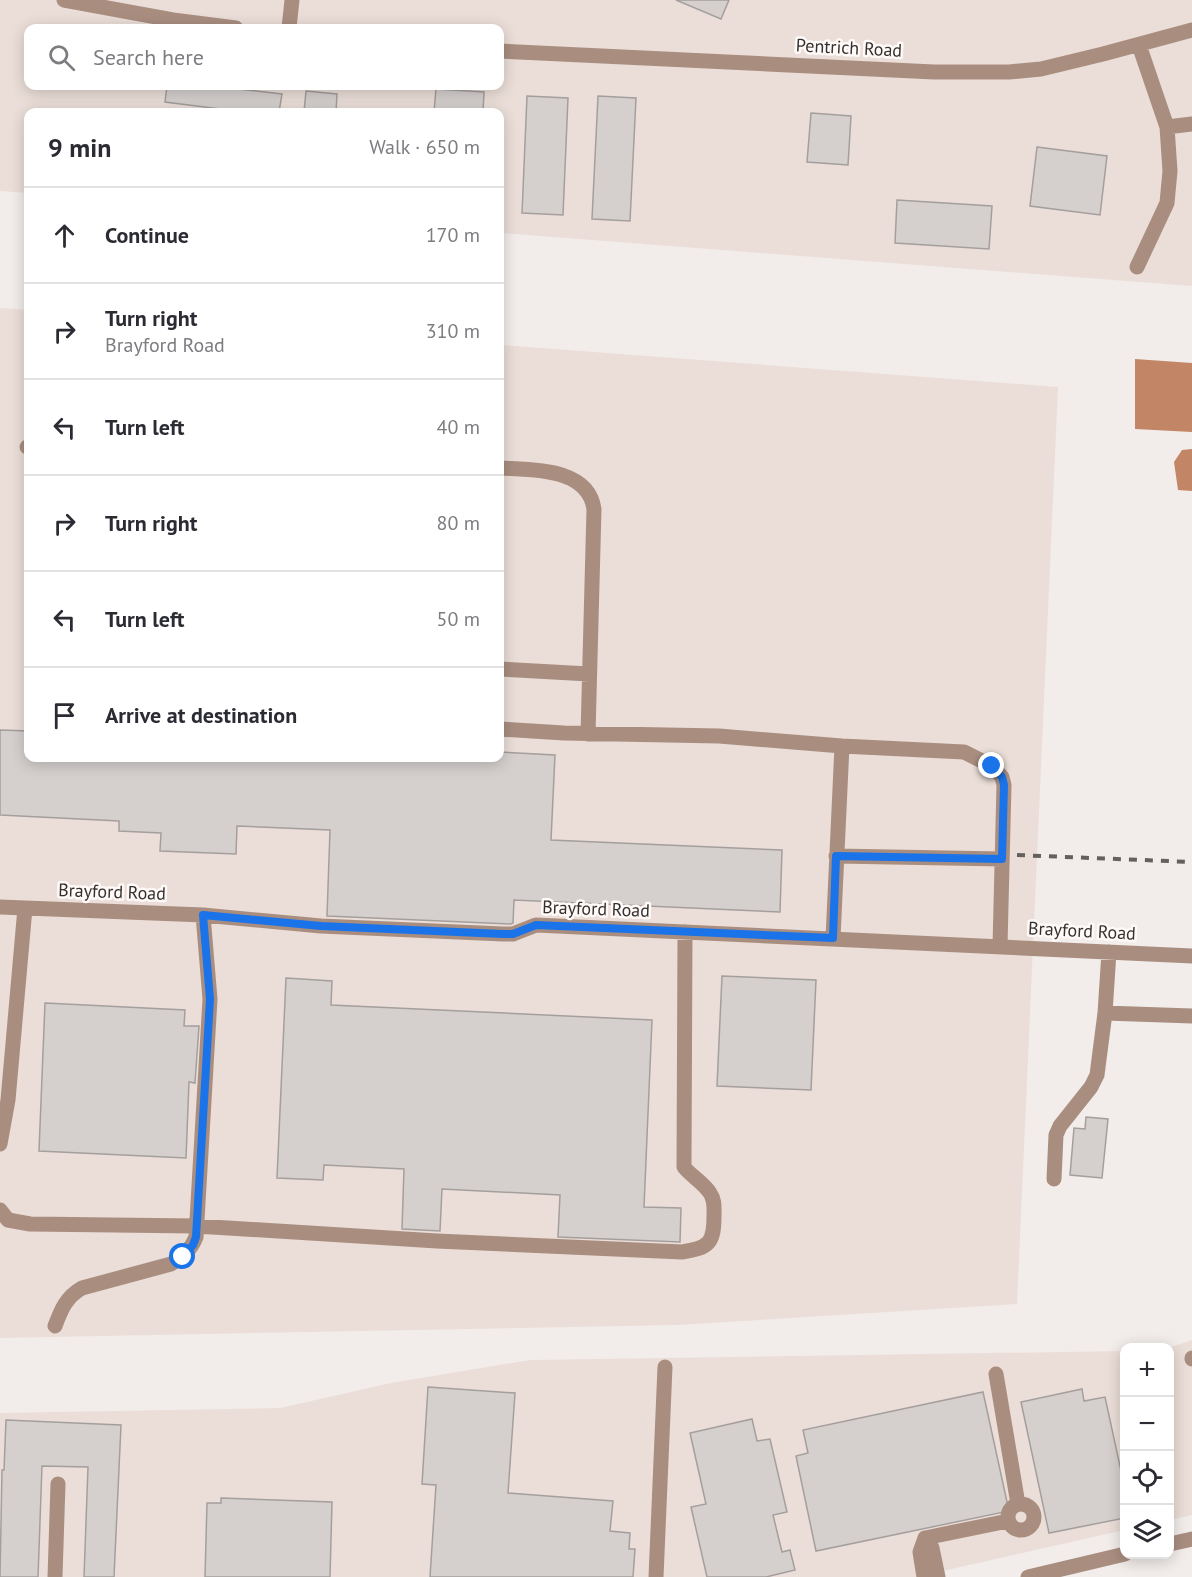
<!DOCTYPE html>
<html lang="en">
<head>
<meta charset="utf-8">
<style>
	body { margin:0; font-family:"PT Sans",sans-serif; background:#f7f7f7; color:#2b2b33 }
	.controls { position:absolute; right:18px; bottom:18px; display:grid; overflow:hidden; border-radius:12px; box-shadow:0 3px 15px #0003 }
	.controls button { width:54px; height:54px; display:grid; place-items:center; padding:0; border:0; border-bottom:2px solid #e1e1e2; background:#fff; color:#2b2b33; font:30px sans-serif }
	.stop { position:absolute; width:18px; height:18px; margin:-14px; border:4px solid #1a73e8; border-radius:50%; background:#fff }
	.stop.end { background:#1a73e8; border-color:#fff; box-shadow:0 2px 6px #0008 }
	.list { margin:0; padding:0; list-style:none }
	h2 { display:flex; justify-content:space-between; align-items:center; height:78px; margin:0; padding:0 24px; font-size:26px }
	h2 small { font-size:20px; font-weight:400; color:#7c7c81 }
	.list li { display:grid; grid-template-columns:39px 1fr auto; gap:18px; align-items:center; box-sizing:border-box; height:96px; padding:0 24px; border-top:2px solid #e1e1e2 }
	.list b { display:block; font-size:22px; white-space:nowrap }
	.list p { margin:0; font-size:20px; white-space:nowrap; color:#7c7c81 }
	.list em { font-size:20px; font-style:normal; color:#7c7c81 }
	.icon { flex:none; width:33px; height:33px; fill:none; stroke:currentColor; stroke-width:2; stroke-linecap:round; stroke-linejoin:round }
	.map { position:relative; flex:none; width:1192px; height:1577px; overflow:hidden }
	.search { position:absolute; background:#fff; box-shadow:0 3px 15px #0003; left:24px; top:24px; width:480px; height:66px; display:flex; align-items:center; gap:15px; box-sizing:border-box; padding:0 21px; border-radius:12px; color:#7c7c81; font-size:22px }
	.panel { position:absolute; background:#fff; box-shadow:0 3px 15px #0003; left:24px; top:108px; width:480px; height:654px; border-radius:12px }
	.map>svg:first-child { display:block }
</style>
</head>
<body>
<div class="map">
<svg width="1192" height="1577" viewBox="0 0 1192 1577">
	<rect width="100%" height="100%" fill="#f2edea"/>
	<path fill="#ebded8" fill-rule="evenodd" d="M0,0H1192V286L500,233V112H28V193L0,191ZM28,28H500V86H28Z
		M0,308L28,310V758H500V345L1058,387L1017,1304L677,1325L0,1338Z
		M1192,1340V1515L1170,1520L1169,1348Z
		M1124,1351V1530L916,1577H0V1413L280,1408L391,1383L530,1360Z"/>
	<path fill="#c28666" d="M1135,359L1192,363V432L1135,429Z
		M1192,449V491L1178,490L1174,462L1182,450Z"/>
	<path fill="#d5d0ce" stroke="#a49f9d" stroke-width="1.5" d="M676,0H729L721,19Z
		M167,86H240L239,89L282,94L279,112H244L165,102Z
		M436,89L484,92L483,112H434Z
		M306,91L337,94L336,112H304Z
		M527,96L568,98L563,215L522,213Z
		M598,96L636,98L630,221L592,219Z
		M811,113L851,116L848,165L807,162Z
		M1037,147L1107,156L1100,215L1030,206Z
		M897,200L992,206L989,249L895,243Z
		M0,730L28,731V758H500V752L555,755L551,840L782,850L780,912L514,900L513,923L511,924L327,916L330,830L237,826L236,854L160,851L161,833L119,831V821L0,815Z
		M722,976L816,980L811,1090L717,1086Z
		M286,978L332,981L331,1005L652,1020L644,1207L681,1208L680,1242L558,1237L560,1195L442,1189L440,1231L402,1229L404,1169L324,1165L323,1180L277,1178Z
		M45,1003L185,1010L184,1026H199L195,1083L189,1082L186,1158L39,1151Z
		M1086,1117L1108,1119L1102,1178L1070,1175L1074,1128L1085,1129Z
		M428,1387L515,1393L508,1493L613,1501L610,1531L630,1533L629,1549H635L633,1577H430L436,1485L422,1484Z
		M1082,1389L1084,1401L1105,1397L1125,1489V1518L1049,1533L1021,1402Z
		M983,1392L1009,1511L816,1551L796,1456L808,1453L803,1430Z
		M752,1419L757,1441L770,1439L787,1512L773,1515L782,1552L790,1550L795,1570L766,1577H707L691,1507L706,1504L690,1433Z
		M6,1420L121,1425L114,1577H84L88,1467L42,1466L38,1577H0L2,1470H4Z
		M221,1498L332,1502L330,1577H205L207,1503H221Z"/>
	<g fill="none" stroke-linecap="round" stroke-linejoin="round">
		<path stroke="#a98e80" stroke-width="15" d="M64,0L173,20L236,28
			M289,28L292,0
			M500,51L934,72H1009L1041,69L1103,54L1192,30
			M1167,127L1192,124
			M1137,267L1167,203L1170,171L1167,127L1139,45
			M27,447H28
			M500,468C531,470 588,467 594,509L588,734
			M500,669L589,674
			M500,729L564,733L719,736L842,746L964,752L992,766L1002,777L1004,785L1000,946
			M836,856L1002,859
			M0,907L203,915L321,926L503,934H513L536,925L1192,956
			M833,938L842,746
			M1105,1013L1192,1016
			M0,1144L8,1100L25,908
			M1054,1179L1056,1135L1060,1126L1091,1087L1097,1075L1105,1013L1109,952
			M0,1210L8,1220L30,1224L196,1226L437,1241L682,1252C709,1248 714,1243 714,1216C714,1208 715,1200 710,1193C704,1183 691,1176 684,1167L685,932
			M55,1326C61,1310 66,1297 82,1288L171,1264C182,1257 191,1250 196,1237L210,999L203,915
			M1192,1358V1359
			M996,1374L1018,1504
			M1008 1517a13 13 0 1 1 26 0a13 13 0 1 1-26 0Z
			M925,1538L1008,1521
			M925,1538L932,1548L938,1577
			M1170,1544L1192,1539
			M55,1577L58,1484
			M656,1577L665,1367
			M924,1577L920,1552L925,1538
			M1028,1577L1125,1554"/>
		<path stroke="#63605e" stroke-width="4" stroke-dasharray="8 8" stroke-linecap="butt" d="M1017,855L1192,862"/>
	</g>
	<g fill="none" stroke-linecap="round" stroke-linejoin="round">
		<path stroke="#1a73e8" stroke-width="8" d="M183,1257L193,1245L196,1237L210,999L203,915L321,926L503,934H513L536,925L833,938L836,856L1002,859L1004,785L1002,777L992,766"/>
	</g>
	<g text-anchor="middle" stroke-width="5" stroke-linejoin="round" paint-order="stroke">
		<g font-size="18" fill="#333130" stroke="#fffaf8">
			<text transform="translate(849 48) rotate(3)" y="6">Pentrich Road</text>
			<text transform="translate(112 892) rotate(2)" y="6">Brayford Road</text>
			<text transform="translate(596 909) rotate(2)" y="6">Brayford Road</text>
			<text transform="translate(1082 931) rotate(3)" y="6">Brayford Road</text>
		</g>
	</g>
</svg>
<div class="controls">
<button>+</button>
<button>−</button>
<button><svg class="icon" aria-label="locate" viewBox="0 0 24 24"><circle cx="12" cy="12" r="6"/><path d="M12 2v4M12 18v4M2 12h4M18 12h4"/></svg></button>
<button><svg class="icon" aria-label="layers" viewBox="0 0 24 24"><path d="M12 4l9 5-9 5-9-5zM3 14l9 5 9-5"/></svg></button>
</div>
<div class="stop" style="left:183px;top:1257px"></div>
<div class="stop end" style="left:992px;top:766px"></div>
<div class="search"><svg class="icon" aria-label="search" viewBox="0 0 24 24"><circle cx="10" cy="10" r="6"/><path d="M15 15l6 6"/></svg>Search here</div>
<section class="panel">
<h2>9 min<small>Walk · 650 m</small></h2>
<ul class="list">
<li><svg class="icon" aria-label="ahead" viewBox="0 0 24 24"><path d="M12 20V5M6 11l6-6 6 6"/></svg><div><b>Continue</b></div><em>170 m</em></li>
<li><svg class="icon" aria-label="right" viewBox="0 0 24 24"><path d="M7 20v-9h11M14 6l5 5-5 5"/></svg><div><b>Turn right</b><p>Brayford Road</p></div><em>310 m</em></li>
<li><svg class="icon" aria-label="left" viewBox="0 0 24 24"><path d="M17 20v-9H6M10 6l-5 5 5 5"/></svg><div><b>Turn left</b></div><em>40 m</em></li>
<li><svg class="icon" aria-label="right" viewBox="0 0 24 24"><path d="M7 20v-9h11M14 6l5 5-5 5"/></svg><div><b>Turn right</b></div><em>80 m</em></li>
<li><svg class="icon" aria-label="left" viewBox="0 0 24 24"><path d="M17 20v-9H6M10 6l-5 5 5 5"/></svg><div><b>Turn left</b></div><em>50 m</em></li>
<li><svg class="icon" aria-label="arrive" viewBox="0 0 24 24"><path d="M6 21V4h12l-3 4 3 4H6"/></svg><div><b>Arrive at destination</b></div></li>
</ul>
</section>
</div>
</body>
</html>
